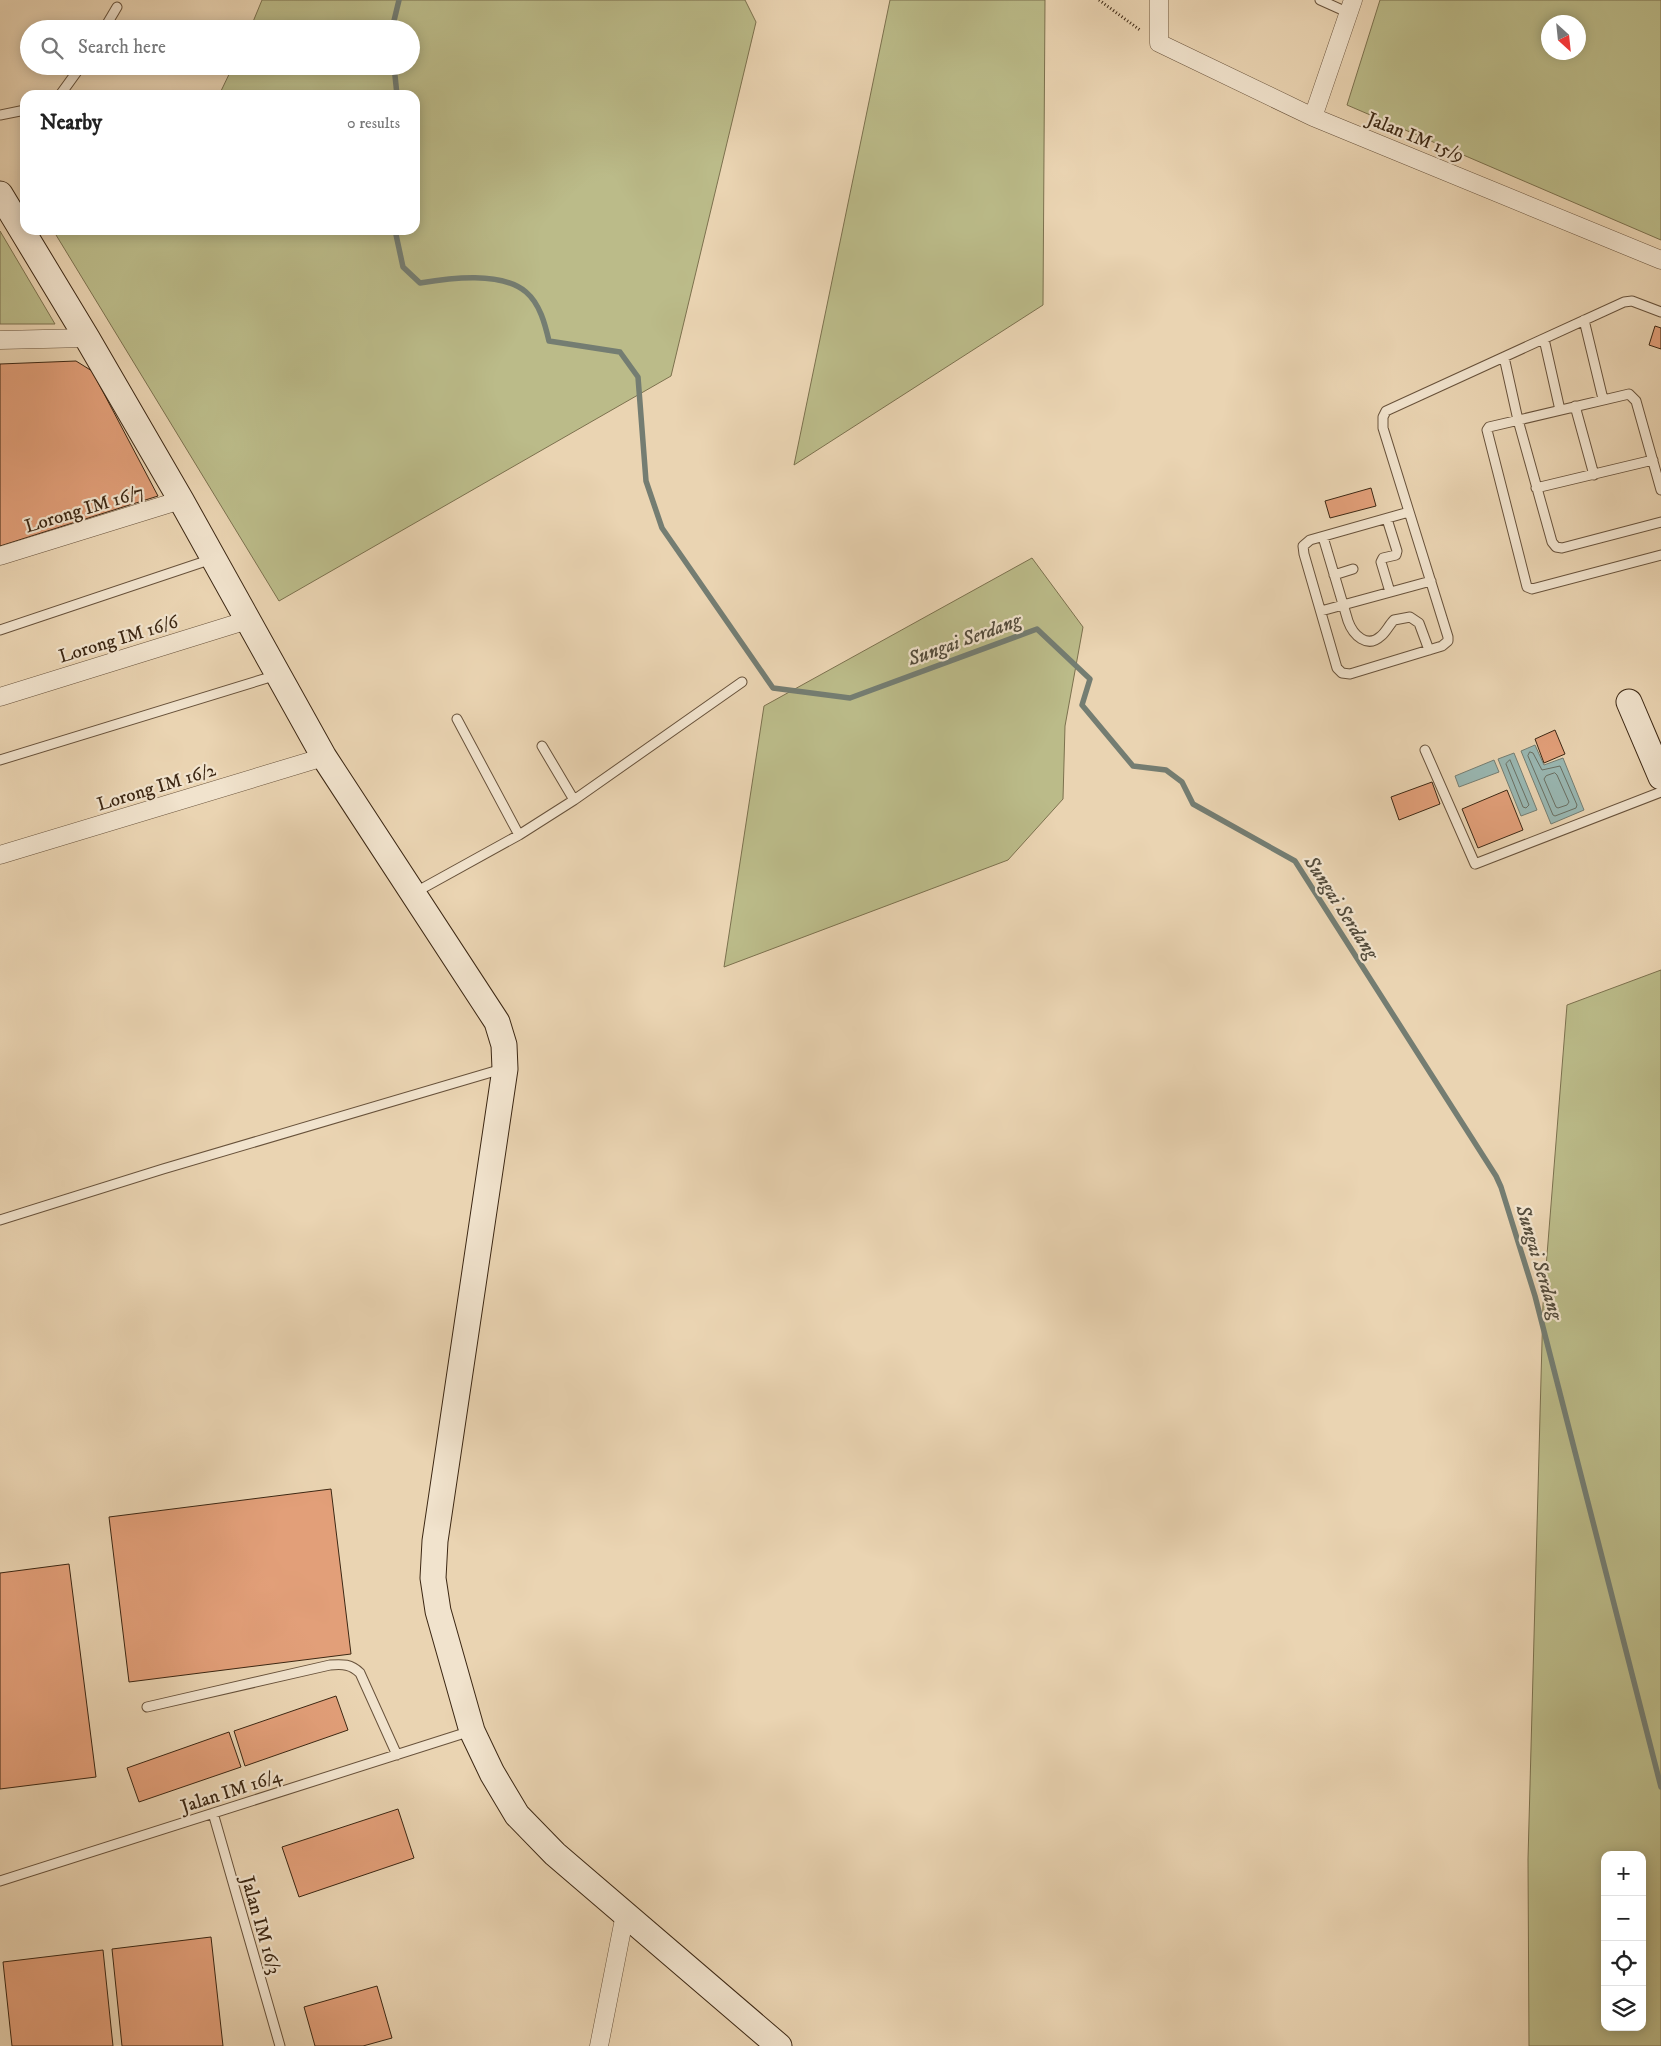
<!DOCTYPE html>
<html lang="en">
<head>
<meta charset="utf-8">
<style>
	body { margin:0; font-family:"IM FELL DW Pica",serif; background:#f6f6f6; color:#222 }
	.controls { position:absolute; right:15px; bottom:15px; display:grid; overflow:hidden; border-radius:10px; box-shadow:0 2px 12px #0003 }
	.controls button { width:45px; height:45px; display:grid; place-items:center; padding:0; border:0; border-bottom:1px solid #e0e0e0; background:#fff; color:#222; font:25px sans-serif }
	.compass { position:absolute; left:1541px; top:15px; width:45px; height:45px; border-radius:50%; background:#fff; box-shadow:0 2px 12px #0003; rotate:153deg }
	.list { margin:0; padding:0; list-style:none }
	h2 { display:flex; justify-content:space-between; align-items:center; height:65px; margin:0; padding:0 20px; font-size:21px }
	h2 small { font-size:16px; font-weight:400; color:#767676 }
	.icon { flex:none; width:28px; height:28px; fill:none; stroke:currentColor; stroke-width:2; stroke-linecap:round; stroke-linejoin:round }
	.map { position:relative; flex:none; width:1661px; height:2046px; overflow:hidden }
	.search { position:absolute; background:#fff; box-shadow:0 2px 12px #0003; left:20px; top:20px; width:400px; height:55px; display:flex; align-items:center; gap:12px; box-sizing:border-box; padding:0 18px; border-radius:28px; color:#767676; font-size:19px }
	.panel { position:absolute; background:#fff; box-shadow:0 2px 12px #0003; left:20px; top:90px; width:400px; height:145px; border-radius:15px }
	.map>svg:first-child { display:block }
</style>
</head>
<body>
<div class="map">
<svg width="1661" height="2046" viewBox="0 0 1661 2046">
	<rect width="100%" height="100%" fill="#ead4b2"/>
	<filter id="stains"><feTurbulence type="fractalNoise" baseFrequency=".004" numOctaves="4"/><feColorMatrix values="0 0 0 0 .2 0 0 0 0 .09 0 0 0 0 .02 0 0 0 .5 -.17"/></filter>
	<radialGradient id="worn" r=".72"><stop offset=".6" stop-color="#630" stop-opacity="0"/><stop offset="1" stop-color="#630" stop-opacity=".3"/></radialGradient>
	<path fill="#bbbb89" stroke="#7c714e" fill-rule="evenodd" d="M262,0H745L756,22L671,376L279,601L53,230H415V95H214L221,91L233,66H411V29H250Z
		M890,0H1045L1043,305L794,465Z
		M1380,0H1661V240L1347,105ZM1578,22V52H1548V22Z
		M0,231L55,324H0Z
		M1032,558L1083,627L1065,726L1063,799L1008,860L724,967L764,706Z
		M1661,970V2046H1529L1528,1859L1543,1305L1567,1005ZM1605,1855H1642V2027H1605Z"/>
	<path fill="#99b7b2" stroke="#747d72" d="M1535,745L1544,765L1563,758L1584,810L1551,824L1521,751Z
		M1514,753L1537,810L1521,816L1498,759Z
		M1494,760L1499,772L1459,787L1455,776Z"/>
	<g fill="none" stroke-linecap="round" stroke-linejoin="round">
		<path stroke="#6a6f62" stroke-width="1" d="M1530,752L1533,753L1542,770L1560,766L1577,805L1576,808L1555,816L1553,815L1528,756Z
			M1510,760L1529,805L1526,808L1523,807L1506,764Z
			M1555,773L1557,775L1569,802L1567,805L1558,808L1556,807L1544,779L1546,776Z"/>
		<path stroke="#747d72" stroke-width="5.5" d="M392,29L399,0
			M394,66L397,95
			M395,230L403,267L420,283C450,278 501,271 526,292C540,304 545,324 549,341L620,352L638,377L646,481L662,528L773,688L850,698L1037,629L1090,679L1082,705L1133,766L1166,770L1182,782L1193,804L1295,861L1496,1176L1501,1187L1535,1296L1661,1787"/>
	</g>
	<path fill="#e29f79" stroke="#3c2713" d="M1655,326L1661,328V349L1649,345Z
		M76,361L92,371L158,496L0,546V364Z
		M1371,488L1376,506L1330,518L1325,501Z
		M1555,730L1565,754L1544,763L1535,739Z
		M1432,782L1440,804L1399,820L1391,797Z
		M1507,790L1523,830L1478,848L1462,809Z
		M331,1489L351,1654L129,1682L109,1517Z
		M69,1564L96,1777L0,1789V1573Z
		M336,1696L348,1730L245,1766L234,1731Z
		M229,1732L241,1767L139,1802L127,1768Z
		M398,1809L414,1858L299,1897L282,1847Z
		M211,1937L223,2046H122L112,1949Z
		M103,1950L113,2046H12L3,1962Z
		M377,1986L392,2038L363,2046H315L304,2007Z"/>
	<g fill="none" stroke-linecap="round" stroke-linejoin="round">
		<g stroke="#68523b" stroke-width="11">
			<path id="lane" d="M1320,0L1349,13
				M104,29L117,7
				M60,95L81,66
				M0,115L25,110
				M1584,320L1603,399
				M1544,339L1560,410
				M1504,357L1518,420L1552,542L1556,547L1562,548L1661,522
				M1575,406L1594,475
				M1536,488L1653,460
				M1661,490L1636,401L1629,394L1489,427L1487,430L1527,587L1532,589L1661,555
				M1409,512L1310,540L1303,546L1304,554L1337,668L1342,673L1350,674L1442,646L1448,641V637L1383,428V417L1386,411L1624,302L1632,301L1661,312
				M1387,519L1397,551L1396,555L1383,558L1381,562L1390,592
				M1323,537L1348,621C1353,635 1367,649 1381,636C1386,632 1389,625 1394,620L1410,617L1419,623L1429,650
				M1334,575L1353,569
				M1321,611L1431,581
				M0,630L212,559
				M457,719L519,835
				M542,746L574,800
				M1425,750L1475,864L1661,792
				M0,760L277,675
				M414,893L519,835L574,800L742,682
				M0,1220L163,1169L502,1069
				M147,1707L330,1665C343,1664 351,1664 360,1673L397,1755
				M213,1813L280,2046
				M0,1881L471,1731"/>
		</g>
		<g stroke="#68523b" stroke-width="19">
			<path id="street" d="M1159,0V43L1313,117L1661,260
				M1313,117L1353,0
				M0,340L87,338
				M0,556L181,500
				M0,697L248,620
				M0,855L324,757
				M599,2046L625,1914"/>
		</g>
		<g stroke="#3c2713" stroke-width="27">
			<path id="secondary" d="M0,194L87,338L181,500L324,757L497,1022L504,1045L505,1069L435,1541L433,1578L438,1611L472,1731L492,1773L517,1815L555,1854L779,2046
				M1629,702L1661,777"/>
		</g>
		<path stroke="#3c2713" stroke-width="3" stroke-dasharray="1 2.5" stroke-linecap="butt" d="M1099,0L1140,30"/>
		<use href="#lane" stroke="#f1e3cd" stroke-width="9"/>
		<use href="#street" stroke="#f1e3cd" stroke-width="18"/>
		<use href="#secondary" stroke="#f1e3cd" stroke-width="25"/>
	</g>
	<g text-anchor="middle" stroke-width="4.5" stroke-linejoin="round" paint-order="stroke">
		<g font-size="19" fill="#3c2713" stroke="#f1e3cd">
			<text transform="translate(1416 136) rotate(22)" y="7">Jalan IM 15/9</text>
			<text transform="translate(84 508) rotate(-17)" y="7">Lorong IM 16/7</text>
			<text transform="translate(118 638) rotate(-17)" y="7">Lorong IM 16/6</text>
			<text transform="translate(156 786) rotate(-17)" y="7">Lorong IM 16/2</text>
			<text transform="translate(231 1790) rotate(-18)" y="7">Jalan IM 16/4</text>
			<text transform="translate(262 1925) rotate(74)" y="7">Jalan IM 16/3</text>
		</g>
		<g font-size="20" font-style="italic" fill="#534b3b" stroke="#f1e3cd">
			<text transform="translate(964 639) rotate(-20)" y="7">Sungai Serdang</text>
			<text transform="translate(1342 907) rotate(57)" y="7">Sungai Serdang</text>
			<text transform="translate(1540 1262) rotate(73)" y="7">Sungai Serdang</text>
		</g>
	</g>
	<rect width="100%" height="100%" filter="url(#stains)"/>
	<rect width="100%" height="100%" fill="url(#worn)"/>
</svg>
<div class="controls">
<button>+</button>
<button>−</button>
<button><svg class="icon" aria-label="locate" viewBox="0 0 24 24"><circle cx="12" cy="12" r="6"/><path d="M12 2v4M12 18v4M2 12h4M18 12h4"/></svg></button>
<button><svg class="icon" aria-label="layers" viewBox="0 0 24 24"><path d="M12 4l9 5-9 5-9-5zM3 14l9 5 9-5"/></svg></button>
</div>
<svg class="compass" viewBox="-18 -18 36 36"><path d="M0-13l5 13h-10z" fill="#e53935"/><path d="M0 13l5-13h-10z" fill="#767676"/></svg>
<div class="search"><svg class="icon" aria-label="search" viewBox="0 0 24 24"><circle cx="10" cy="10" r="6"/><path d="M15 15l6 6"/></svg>Search here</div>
<section class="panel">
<h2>Nearby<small>0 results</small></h2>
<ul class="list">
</ul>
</section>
</div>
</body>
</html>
